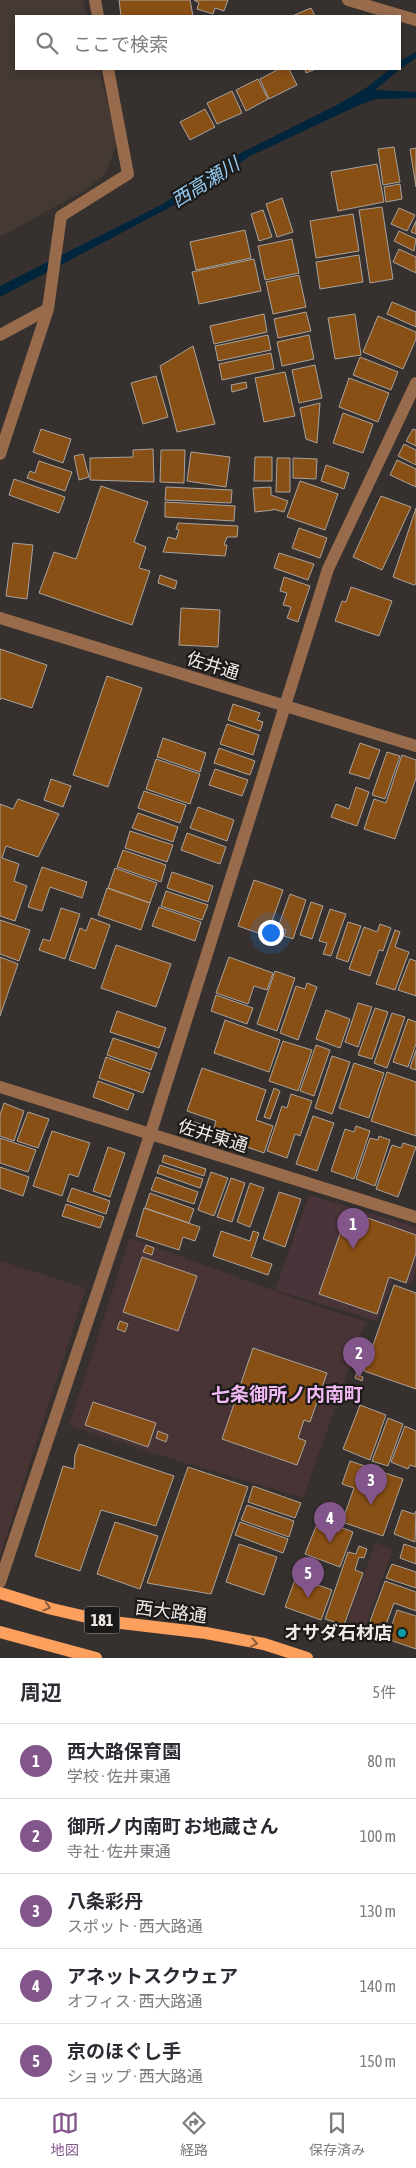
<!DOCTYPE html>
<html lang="ja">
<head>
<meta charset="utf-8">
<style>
	body { margin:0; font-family:"Asap Condensed","Noto Sans JP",sans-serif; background:#f2f2f3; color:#2b2b33 }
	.you { position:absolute; left:270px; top:932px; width:18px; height:18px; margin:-12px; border:4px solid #fff; border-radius:50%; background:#1a73e8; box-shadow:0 0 0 8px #1a73e833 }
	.badge { display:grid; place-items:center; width:32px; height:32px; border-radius:50%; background:#83568b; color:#fff; font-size:16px; font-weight:700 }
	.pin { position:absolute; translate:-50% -41px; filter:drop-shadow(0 1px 2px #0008) }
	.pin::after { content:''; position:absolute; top:26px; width:18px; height:15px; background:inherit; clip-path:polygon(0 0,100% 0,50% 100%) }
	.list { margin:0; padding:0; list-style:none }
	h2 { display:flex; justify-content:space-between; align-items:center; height:65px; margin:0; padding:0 20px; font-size:21px }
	h2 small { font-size:16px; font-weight:400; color:#7c7c81 }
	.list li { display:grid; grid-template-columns:32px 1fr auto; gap:15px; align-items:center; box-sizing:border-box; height:75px; padding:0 20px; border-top:1px solid #e1e1e2 }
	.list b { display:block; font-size:19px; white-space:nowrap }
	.list p { margin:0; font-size:16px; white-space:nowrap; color:#7c7c81 }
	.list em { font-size:16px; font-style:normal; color:#7c7c81 }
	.icon { flex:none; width:28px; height:28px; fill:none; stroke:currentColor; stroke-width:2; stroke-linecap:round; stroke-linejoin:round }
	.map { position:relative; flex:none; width:416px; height:1658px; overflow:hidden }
	.search { position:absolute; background:#fff; box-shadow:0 2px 8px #0003; left:15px; right:15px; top:15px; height:55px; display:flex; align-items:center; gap:12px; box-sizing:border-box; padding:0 18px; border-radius:0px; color:#7c7c81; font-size:19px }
	.sheet { height:440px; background:#fff }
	nav { display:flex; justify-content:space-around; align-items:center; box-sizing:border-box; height:70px; border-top:1px solid #e1e1e2; background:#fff; font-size:14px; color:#7c7c81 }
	nav a { display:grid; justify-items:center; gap:2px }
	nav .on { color:#83568b }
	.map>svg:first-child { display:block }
</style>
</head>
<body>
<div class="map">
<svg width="416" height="1658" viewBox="0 0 416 1658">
	<rect width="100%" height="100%" fill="#36312e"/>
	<path fill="#493435" d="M130,1238L305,1302L368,1322L363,1328L303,1498L153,1453L69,1425Z
		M0,1261L86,1288L0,1556Z
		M375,1543L393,1549L363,1633L345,1628Z"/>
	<path fill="#443933" d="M0,0H83L87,16H16V69H99L117,143L105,175L82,192L0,237Z"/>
	<path fill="#483439" d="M309,1195L416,1227V1270L411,1285L393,1279L377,1321L275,1290Z"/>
	<path fill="#00263e" d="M416,52V58L400,69V61Z
		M390,69H400L375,90L416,92V98L376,99L357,106L250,156L195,194L0,297V286L163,204L223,162L337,105L366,88Z"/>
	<path fill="#895015" stroke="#a8a39e" d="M119,0H190L193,16H121Z
		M194,0H228L224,11L215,8L213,14L197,9L199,3Z
		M311,8L315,16H292Z
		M279,69H289L297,85L269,99L260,79Z
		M305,69H316L306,73Z
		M258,79L268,99L246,111L236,90Z
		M232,91L242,113L217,124L207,103Z
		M205,109L215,127L190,140L180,122Z
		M394,147L400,182L383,185L378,149Z
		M416,148V187L410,149Z
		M377,164L384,202L338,211L331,172Z
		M400,184L402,199L386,202L384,187Z
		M282,198L293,232L277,237L266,204Z
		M382,207L393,279L370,283L359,210Z
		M399,208L415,215L407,231L391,224Z
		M263,210L272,237L259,241L251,214Z
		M353,214L359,251L316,258L310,221Z
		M416,221V234L411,232Z
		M245,230L251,258L196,270L190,242Z
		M399,231L416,239L414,251L394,241Z
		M292,239L299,273L265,280L258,246Z
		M399,249L416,257V273L393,262Z
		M359,255L363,282L320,289L316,262Z
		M254,259L261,291L199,304L192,272Z
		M299,275L306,307L273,314L266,282Z
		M392,302L416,312V327L387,314Z
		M306,312L311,331L278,338L274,319Z
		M264,314L267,332L214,344L210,326Z
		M355,314L361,355L335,359L328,318Z
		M378,316L416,332V339L403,369L363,352Z
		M268,335L271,350L218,361L215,346Z
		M309,335L314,359L282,366L277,342Z
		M193,346L215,424L177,432L160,366Z
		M271,353L274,369L222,380L219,364Z
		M360,357L398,372L391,390L353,375Z
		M315,365L322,398L299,403L292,370Z
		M285,372L295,416L264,422L255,378Z
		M156,376L168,417L143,424L131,383Z
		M349,378L389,393L378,422L339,407Z
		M246,382L247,388L232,392L231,385Z
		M320,403L317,443L306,439L300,408Z
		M343,413L373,424L363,453L333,443Z
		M41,429L71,439L63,463L33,452Z
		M413,429L416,430V446L406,441Z
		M404,444L416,450V465L398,456Z
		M153,449L154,482L90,480V458L133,457V450Z
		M161,450H185L184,483L160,482Z
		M191,452L230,457L226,487L187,481Z
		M83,454L89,477L79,480L74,456Z
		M255,457H272V481H254Z
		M277,458H290V492H276Z
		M293,458L317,459L316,479L293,478Z
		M397,460L416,469V487L390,475Z
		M39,461L72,472L65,491L27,478L30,471L35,473Z
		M326,465L349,473L344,489L321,481Z
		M14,479L65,497L59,513L9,495Z
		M300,481L338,494L325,530L287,517Z
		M101,486L148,502L134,542L146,547L139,568L150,571L132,625L39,593L54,552L76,559Z
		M166,487L232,490L231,503L165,500Z
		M271,487V495L288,501L284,512L273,509V510L255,512L253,488Z
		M381,496L411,507L382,570L353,557Z
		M165,502L235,506L234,521L165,517Z
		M416,508V584L414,585L393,577Z
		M178,523L238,526L237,537H227L224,545H227L225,556L163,552L168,537L176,539L179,530L176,529Z
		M299,528L327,538L320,558L292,548Z
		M13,543L33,545L27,599L6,596Z
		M279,553L314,564L308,580L274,568Z
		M160,575L177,581L175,589L158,583Z
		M284,577L310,586L298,622L287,618L291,607L283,605L287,593L280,591Z
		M351,587L392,601L379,636L335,621L342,601L346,602Z
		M181,608L220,610L218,647L179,645Z
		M0,649L47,665L32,708L1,698L0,700Z
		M107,676L142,688L108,787L73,775Z
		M233,704L260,713L257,720L263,722L260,731L228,720Z
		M227,724L259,735L253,755L220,744Z
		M163,738L206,753L200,772L157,757Z
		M360,743L380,750L369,779L349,773Z
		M219,748L255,761L250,775L214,763Z
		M387,752L400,756L385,799L372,795Z
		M402,755L416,760V778L395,839L364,829L374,799L386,803Z
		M156,759L200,774L190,804L146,789Z
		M215,769L248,780L242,796L209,785Z
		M51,779L71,786L63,807L44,800Z
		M356,787L369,792L357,826L331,817L336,804L349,809Z
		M144,791L186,805L180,823L138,808Z
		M18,799L59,814L38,857L6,846L2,858L19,864L14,881L27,886L15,921L0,916V804L13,809Z
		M198,807L234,820L227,841L190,828Z
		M138,813L178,827L173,842L132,828Z
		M130,831L173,845L167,862L125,848Z
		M187,833L226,847L220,864L181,850Z
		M123,850L166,865L161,882L117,867Z
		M42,867L87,882L82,898L50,887L42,911L28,907Z
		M115,868L157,883L150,903L108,888Z
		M172,872L213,886L208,902L167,888Z
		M254,880L283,890L267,936L238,926Z
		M107,888L150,903L141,930L98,915Z
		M166,891L208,905L202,920L161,906Z
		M290,894L306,900L293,939L284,936L286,930L278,927Z
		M311,902L323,906L312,939L300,935Z
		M159,907L201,922L195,941L152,926Z
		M61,908L80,914L65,959L39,950L43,939L50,941Z
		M330,909L346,914L331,956L323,954L327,943L319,941Z
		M91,918L110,925L95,969L69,960L80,928L86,931Z
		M0,920L30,930L19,961L0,954Z
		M348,922L361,926L348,962L336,958Z
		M380,924L391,928L383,951L379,950L370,976L349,969L364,927L377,932Z
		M395,930L400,932L395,947L409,952L395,990L376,984Z
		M116,945L171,964L156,1007L101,988Z
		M0,957L18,964L0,1016Z
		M229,957L273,973L267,990L254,986L248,1004L216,993Z
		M410,959L416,961V996L398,990Z
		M275,971L295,978L277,1031L257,1024Z
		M307,983L317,987L298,1040L280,1033L296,986L305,989Z
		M216,995L253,1008L247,1024L211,1011Z
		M358,1003L372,1007L358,1047L345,1042Z
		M375,1008L388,1012L372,1059L358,1055Z
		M326,1010L350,1019L340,1048L316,1039Z
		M117,1011L166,1028L159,1048L110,1032Z
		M392,1013L405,1017L387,1068L374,1063Z
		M408,1019L416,1022V1044L408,1067L393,1062Z
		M225,1020L280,1040L269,1072L214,1053Z
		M113,1038L157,1053L151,1070L107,1055Z
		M283,1041L312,1050L298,1091L269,1081Z
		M316,1045L330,1050L314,1096L300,1091Z
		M416,1050V1070L410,1068Z
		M332,1056L350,1062L332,1114L315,1108Z
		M106,1057L150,1073L143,1093L99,1078Z
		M354,1063L384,1073L369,1118L339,1108Z
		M202,1068L266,1090L256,1120L273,1126L264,1153L212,1135L216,1121L187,1111Z
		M387,1072L416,1082V1136L371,1121Z
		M98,1081L134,1094L128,1110L93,1097Z
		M274,1088L280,1091L270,1119L264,1117Z
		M291,1094L312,1101L300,1136L295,1134L287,1158L267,1151L282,1106L287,1108Z
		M4,1103L24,1111L14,1141L0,1136V1115Z
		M28,1112L49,1119L38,1148L17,1141Z
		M313,1116L334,1123L317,1171L296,1164Z
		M194,1122L210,1127L208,1134L192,1129Z
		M356,1126L370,1131L354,1179L331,1171L345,1129L354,1132Z
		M52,1131L90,1143L78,1177L69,1174L62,1196L33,1186Z
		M379,1136L390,1140L375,1186L356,1179L370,1138L378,1140Z
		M0,1138L36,1150L28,1172L0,1163Z
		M403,1143L416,1147L398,1197L376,1189L392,1145L401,1148Z
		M108,1147L125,1153L110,1197L93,1191Z
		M164,1155L206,1169L204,1176L162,1162Z
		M160,1165L203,1179L200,1188L157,1173Z
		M0,1167L29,1177L23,1196L0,1188Z
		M211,1172L228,1178L214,1216L198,1210Z
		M156,1177L198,1192L194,1204L151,1190Z
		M231,1178L245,1183L232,1222L217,1217Z
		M250,1183L264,1188L250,1227L237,1222Z
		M72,1188L110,1201L106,1214L67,1201Z
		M279,1192L301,1199L285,1247L263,1239Z
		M150,1193L194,1209L189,1223L145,1208Z
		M66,1204L104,1217L100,1228L62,1216Z
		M144,1208L200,1227L195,1241L183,1237L179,1250L136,1236Z
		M348,1211L416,1235V1253L406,1283L389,1277L377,1314L319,1294Z
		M221,1231L250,1241L253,1231L259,1233L251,1257L272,1264L268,1275L213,1256Z
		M146,1245L154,1248L152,1255L143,1252Z
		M142,1257L197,1276L178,1331L123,1312Z
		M394,1285L416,1293V1389L364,1371Z
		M120,1321L128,1324L125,1332L117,1329Z
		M253,1348L327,1373L310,1422L304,1420L298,1438L306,1441L297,1465L222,1439Z
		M356,1374L363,1377L362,1381L355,1378Z
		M93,1402L156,1423L148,1447L85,1425Z
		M360,1405L386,1415L370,1460L343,1449Z
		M388,1418L403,1424L388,1466L372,1461Z
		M405,1426L416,1431V1467L410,1465L408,1469L391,1462Z
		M158,1431L168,1435L166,1442L156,1438Z
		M79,1444L174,1476L156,1526L101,1510L80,1571L35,1556L63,1466L74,1469L75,1455Z
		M350,1461L403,1479L383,1536L342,1522L354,1488L342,1484Z
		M188,1467L248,1487L211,1594L147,1583Z
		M253,1486L301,1503L295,1518L248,1502Z
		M247,1505L294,1521L289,1537L241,1520Z
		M402,1510L414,1514L416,1511L415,1542L394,1534Z
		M319,1519L353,1532L340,1567L305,1554Z
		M115,1522L158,1536L140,1589L97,1574Z
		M240,1522L288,1539L283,1553L235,1535Z
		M239,1544L277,1557L264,1595L226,1582Z
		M404,1544L416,1548V1564L400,1558Z
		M359,1546L367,1549L364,1558L359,1557L355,1570L363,1573L344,1625L325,1619L348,1552L356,1554Z
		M392,1564L416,1572V1588L386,1578Z
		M296,1577L332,1590L321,1620L285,1607Z
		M385,1581L416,1592V1611L394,1603L381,1638L366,1632Z
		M397,1610L416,1616V1649L387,1639Z"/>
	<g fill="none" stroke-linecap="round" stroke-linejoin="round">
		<path stroke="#986b4c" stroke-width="12" d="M95,0L98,16
			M348,0L416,20
			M0,335L48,309
			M0,454L48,309L61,216L128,174L108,69
			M0,618L416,746
			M0,1087L416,1217
			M0,1582L150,1135L328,569L416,383"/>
		<path stroke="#fda05d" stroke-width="12" d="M0,1593L52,1609L104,1621L206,1633L264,1644L307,1658
			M0,1632L96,1658"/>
	</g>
	<defs><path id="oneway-chevron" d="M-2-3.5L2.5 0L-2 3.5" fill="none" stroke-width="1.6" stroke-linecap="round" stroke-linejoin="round" transform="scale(1.25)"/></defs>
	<g stroke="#8c5d3a">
		<use href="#oneway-chevron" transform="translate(47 1607) rotate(16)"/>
		<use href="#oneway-chevron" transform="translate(254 1643) rotate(11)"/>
	</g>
	<circle fill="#0f9aa8" stroke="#1c1a18" stroke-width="2" cx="402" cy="1633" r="5"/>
	<g text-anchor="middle" stroke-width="4.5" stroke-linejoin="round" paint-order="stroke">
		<rect fill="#1c1a18" stroke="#b0acaa" stroke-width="1" x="84.5" y="1606.5" width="35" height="27" rx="4"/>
		<g font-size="16" font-weight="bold" fill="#efebe9">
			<text x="102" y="1626">181</text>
		</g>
		<g font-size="18" fill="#efebe9" stroke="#1c1a18">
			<text transform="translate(213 666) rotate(17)" y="6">佐井通</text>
			<text transform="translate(213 1136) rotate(17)" y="6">佐井東通</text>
			<text transform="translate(171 1612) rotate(7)" y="6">西大路通</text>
		</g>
		<g font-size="18" font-weight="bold" fill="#efebe9" stroke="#1c1a18" text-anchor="end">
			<text x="392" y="1639">オサダ石材店</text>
		</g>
		<g font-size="19" font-style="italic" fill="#93cbf2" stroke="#1c1a18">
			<text transform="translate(205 182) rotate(-32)" y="7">西高瀬川</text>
		</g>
		<g font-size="19" font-weight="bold" fill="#f2baf5" stroke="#1c1a18">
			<text x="287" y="1401">七条御所ノ内南町</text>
		</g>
	</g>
</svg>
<div class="you"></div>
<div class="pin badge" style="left:353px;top:1249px">1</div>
<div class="pin badge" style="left:359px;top:1378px">2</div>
<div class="pin badge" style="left:371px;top:1505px">3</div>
<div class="pin badge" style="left:330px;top:1543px">4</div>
<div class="pin badge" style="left:308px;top:1598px">5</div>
<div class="search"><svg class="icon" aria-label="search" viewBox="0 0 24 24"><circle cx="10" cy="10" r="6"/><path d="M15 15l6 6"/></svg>ここで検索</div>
</div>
<section class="sheet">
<h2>周辺<small>5件</small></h2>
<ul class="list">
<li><span class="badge">1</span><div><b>西大路保育園</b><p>学校 · 佐井東通</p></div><em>80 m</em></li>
<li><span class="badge">2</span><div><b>御所ノ内南町 お地蔵さん</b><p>寺社 · 佐井東通</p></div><em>100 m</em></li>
<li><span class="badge">3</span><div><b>八条彩丹</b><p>スポット · 西大路通</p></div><em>130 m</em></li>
<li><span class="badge">4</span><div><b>アネットスクウェア</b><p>オフィス · 西大路通</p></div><em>140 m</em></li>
<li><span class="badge">5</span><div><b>京のほぐし手</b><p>ショップ · 西大路通</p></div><em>150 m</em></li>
</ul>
</section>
<nav>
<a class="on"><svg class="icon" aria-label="map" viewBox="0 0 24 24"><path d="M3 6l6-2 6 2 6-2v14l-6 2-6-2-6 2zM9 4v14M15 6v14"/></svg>地図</a>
<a><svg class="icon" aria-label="directions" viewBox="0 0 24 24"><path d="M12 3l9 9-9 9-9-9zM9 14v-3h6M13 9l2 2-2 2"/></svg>経路</a>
<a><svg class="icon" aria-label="saved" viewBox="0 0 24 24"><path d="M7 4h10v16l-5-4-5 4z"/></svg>保存済み</a>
</nav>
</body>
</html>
